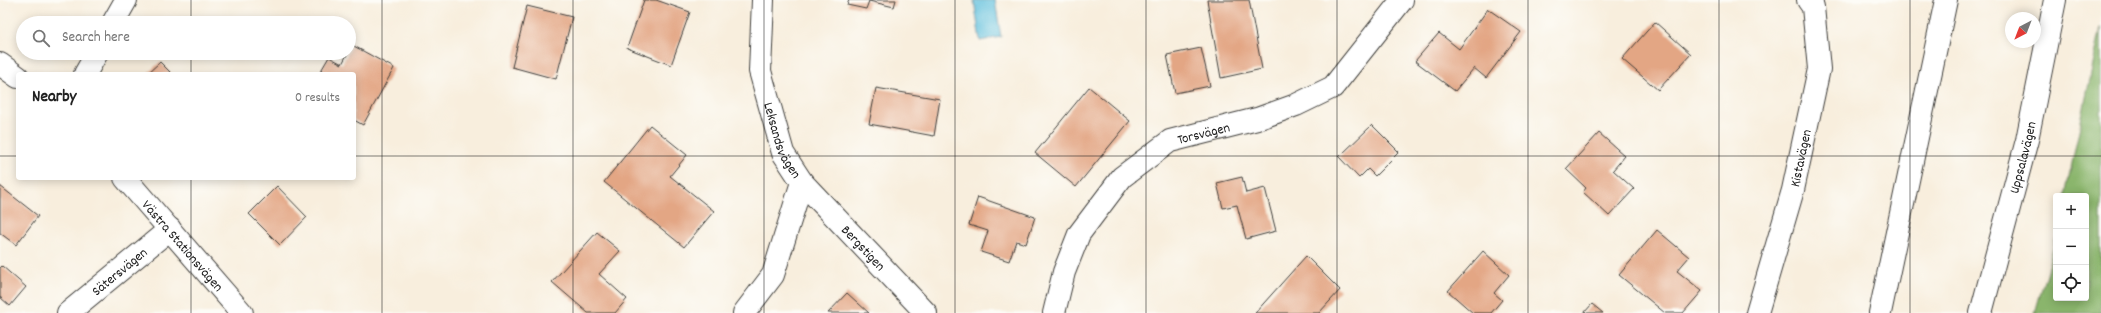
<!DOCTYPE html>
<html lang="en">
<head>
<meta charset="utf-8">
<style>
	body { margin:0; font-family:Dekko,sans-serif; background:#f6f6f6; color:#222 }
	.controls { position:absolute; right:12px; bottom:12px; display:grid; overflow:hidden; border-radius:4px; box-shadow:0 2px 10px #0003 }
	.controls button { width:36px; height:36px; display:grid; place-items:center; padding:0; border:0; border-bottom:1px solid #e0e0e0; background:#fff; color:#222; font:20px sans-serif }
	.compass { position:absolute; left:2005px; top:12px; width:36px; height:36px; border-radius:50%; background:#fff; box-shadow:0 2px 10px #0003; rotate:222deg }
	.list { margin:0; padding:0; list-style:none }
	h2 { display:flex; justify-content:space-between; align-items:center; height:52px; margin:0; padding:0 16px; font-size:17px }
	h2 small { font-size:13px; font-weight:400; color:#767676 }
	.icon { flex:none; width:22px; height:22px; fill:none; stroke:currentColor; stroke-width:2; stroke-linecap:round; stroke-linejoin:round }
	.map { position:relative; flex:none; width:2101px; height:313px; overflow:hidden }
	.search { position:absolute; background:#fff; box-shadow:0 2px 10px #0003; left:16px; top:16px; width:340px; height:44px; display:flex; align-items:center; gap:10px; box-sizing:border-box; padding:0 14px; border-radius:22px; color:#767676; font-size:15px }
	.panel { position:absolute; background:#fff; box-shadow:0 2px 10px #0003; left:16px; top:72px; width:340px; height:108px; border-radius:4px }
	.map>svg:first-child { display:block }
</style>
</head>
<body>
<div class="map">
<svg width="2101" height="313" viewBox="0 0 2101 313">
	<rect width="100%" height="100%" fill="#fdfcf7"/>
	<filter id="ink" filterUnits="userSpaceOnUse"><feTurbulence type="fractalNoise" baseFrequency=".025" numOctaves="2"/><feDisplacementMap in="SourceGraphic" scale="8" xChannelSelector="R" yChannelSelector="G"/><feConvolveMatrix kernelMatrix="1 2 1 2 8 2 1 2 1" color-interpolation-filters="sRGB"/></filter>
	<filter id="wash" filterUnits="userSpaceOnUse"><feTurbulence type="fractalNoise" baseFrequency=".012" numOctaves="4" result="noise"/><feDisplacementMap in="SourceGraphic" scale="16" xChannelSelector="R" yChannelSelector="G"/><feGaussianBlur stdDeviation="0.9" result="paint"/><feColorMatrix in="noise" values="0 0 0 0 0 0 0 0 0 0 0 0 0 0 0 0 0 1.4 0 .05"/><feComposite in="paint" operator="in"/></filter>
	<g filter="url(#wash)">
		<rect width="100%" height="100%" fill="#f8eedd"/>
		<path fill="#8ab56c" stroke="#536844" d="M2101,27V313H2035L2056,238V298H2086V196H2065Z"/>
		<path fill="#5ebfdd" stroke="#3d6e7c" d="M974,0H995L1001,37L980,41Z"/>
		<g id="blocks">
			<path fill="#e3a684" d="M644,0H656L690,12L671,65L627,48Z
				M849,0H896L894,7L869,1L866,9L847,5Z
				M1207,0H1249L1262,69L1221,78Z
				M527,6L572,17L556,79L512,67Z
				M1488,9L1521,32L1486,78L1474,68L1455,91L1415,61L1439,33L1459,49Z
				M1655,22L1691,54L1658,90L1622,59Z
				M352,45L394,68L363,125L354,120V74H319L329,57L342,64Z
				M1201,48L1210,86L1175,93L1167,55Z
				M160,62L172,74H147Z
				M1089,87L1130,121L1076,187L1035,153Z
				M876,88L940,99L934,136L869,124Z
				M650,125L687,155L670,176L714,211L684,247L604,182Z
				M1372,125L1399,152L1375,176L1368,169L1359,178L1339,157Z
				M1599,133L1625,156L1613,170L1634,189L1609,216L1583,192L1586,188L1566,169Z
				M1242,177L1246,193L1265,188L1276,231L1246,239L1237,205L1223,208L1217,183Z
				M0,186L38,216L16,245L0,233Z
				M277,186L307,217L280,245L249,214Z
				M978,197L1035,217L1026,244L1016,241L1009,261L981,252L988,231L969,225Z
				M1657,230L1689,257L1677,271L1702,291L1683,313H1665L1619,275Z
				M597,232L620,251L599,274L627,299L615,313H588L552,282Z
				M1483,251L1509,275L1494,293L1502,300L1491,313H1473L1448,291Z
				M1306,256L1340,290L1319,313H1255Z
				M2,266L26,287L10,306L0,297V268Z
				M847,293L869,313H828Z
				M1592,304L1603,313H1584Z"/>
		</g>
	</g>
	<g filter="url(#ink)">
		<use href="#blocks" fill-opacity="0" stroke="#3d3c39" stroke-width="1"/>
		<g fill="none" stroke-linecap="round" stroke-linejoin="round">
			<g stroke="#3d3c39" stroke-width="24">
				<g id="minor">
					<path id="s1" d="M763,0L760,71L783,153L802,182L926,313"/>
					<path d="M113,23L126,0"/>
					<path d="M0,64L18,77"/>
					<path d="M85,74L97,53"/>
					<path id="s2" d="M125,178L242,313"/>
					<path id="s3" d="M68,313L170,229"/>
					<path d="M744,313L773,275L802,182"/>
					<path id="s4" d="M1054,313L1064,272L1079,234L1122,177L1170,141L1257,119L1296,105L1333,87L1402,0"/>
					<path id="s5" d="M1757,313L1793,190L1819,69L1813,7L1808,0"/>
				</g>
			</g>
			<g stroke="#3d3c39" stroke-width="24">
				<g id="motorway">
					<path d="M1880,313L1946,0"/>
					<path id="s6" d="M1981,313L2027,140L2055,0"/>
				</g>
			</g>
			<use href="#minor" stroke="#fff" stroke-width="22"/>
			<use href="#motorway" stroke="#fff" stroke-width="22"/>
		</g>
	</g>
	<path fill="none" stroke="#1c1c1c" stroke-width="1" stroke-opacity="0.55" d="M191,0V23M382,0V313M573,0V313M764,0V313M955,0V313M1146,0V313M1337,0V313M1528,0V313M1719,0V313M1910,0V313M191,53V74M0,156H18M354,156H2101M191,178V313"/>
	<g text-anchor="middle" stroke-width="3" stroke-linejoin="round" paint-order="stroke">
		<g font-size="14" fill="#1c1c1c" stroke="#fdfcf7">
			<text dy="5" stroke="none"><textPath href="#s4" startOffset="249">Torsvägen</textPath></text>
			<text dy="5" stroke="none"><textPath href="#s1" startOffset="144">Leksandsvägen</textPath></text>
			<text dy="5" stroke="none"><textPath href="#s6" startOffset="161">Uppsalavägen</textPath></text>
			<text dy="5" stroke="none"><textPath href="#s5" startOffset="161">Kistavägen</textPath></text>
			<text dy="5" stroke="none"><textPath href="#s2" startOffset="89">Västra Stationsvägen</textPath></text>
			<text dy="5" stroke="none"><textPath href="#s1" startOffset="281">Bergstigen</textPath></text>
			<text dy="5" stroke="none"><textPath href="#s3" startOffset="66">Sätersvägen</textPath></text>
		</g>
	</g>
</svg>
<div class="controls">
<button>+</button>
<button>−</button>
<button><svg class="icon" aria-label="locate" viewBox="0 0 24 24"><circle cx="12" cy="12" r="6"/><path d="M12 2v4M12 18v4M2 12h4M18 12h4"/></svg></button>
</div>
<svg class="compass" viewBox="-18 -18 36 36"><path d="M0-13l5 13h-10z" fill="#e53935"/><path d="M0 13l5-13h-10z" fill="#767676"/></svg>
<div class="search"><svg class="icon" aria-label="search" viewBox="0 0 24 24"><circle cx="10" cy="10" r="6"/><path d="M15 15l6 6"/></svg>Search here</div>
<section class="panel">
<h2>Nearby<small>0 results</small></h2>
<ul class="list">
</ul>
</section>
</div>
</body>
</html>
